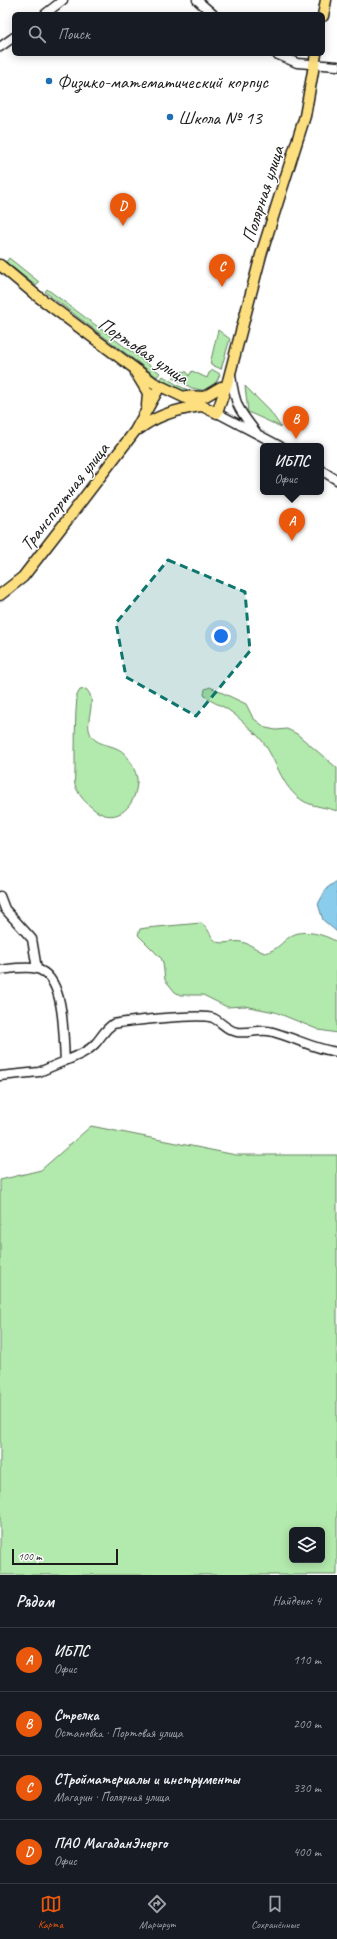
<!DOCTYPE html>
<html lang="ru">
<head>
<meta charset="utf-8">
<style>
	body { margin:0; font-family:Caveat,sans-serif; background:#242831; color:#f1f3f6 }
	.controls { position:absolute; right:12px; bottom:12px; display:grid; overflow:hidden; border-radius:6px; box-shadow:0 2px 10px #0003 }
	.controls button { width:36px; height:36px; display:grid; place-items:center; padding:0; border:0; border-bottom:1px solid #363941; background:#171b24; color:#f1f3f6; font:20px sans-serif }
	.scale { position:absolute; left:12px; bottom:10px; width:106px; box-sizing:border-box; padding-left:4px; border:2px solid #1c1c1c; border-top:0; font-size:11px; line-height:14px; white-space:nowrap; color:#1c1c1c; -webkit-text-stroke:3px #fff; paint-order:stroke }
	.you { position:absolute; left:221px; top:636px; width:14px; height:14px; margin:-10px; border:3px solid #fff; border-radius:50%; background:#1a73e8; box-shadow:0 0 0 6px #1a73e833 }
	.badge { display:grid; place-items:center; width:26px; height:26px; border-radius:50%; background:#ea580c; color:#fff; font-size:13px; font-weight:700 }
	.pin { position:absolute; translate:-50% -33px; filter:drop-shadow(0 1px 2px #0008) }
	.pin::after { content:''; position:absolute; top:21px; width:14px; height:12px; background:inherit; clip-path:polygon(0 0,100% 0,50% 100%) }
	.popup { position:absolute; left:260px; top:443px; width:64px; height:52px; box-sizing:border-box; display:grid; place-content:center; border-radius:6px; background:#171b24; filter:drop-shadow(0 1px 3px #0005); font-size:13px; white-space:nowrap; color:#9ea1a6 }
	.popup b { font-size:15px; color:#f1f3f6 }
	.popup::after { content:''; position:absolute; left:50%; top:100%; margin-left:-8px; border:8px solid transparent; border-top-color:#171b24 }
	.list { margin:0; padding:0; list-style:none }
	h2 { display:flex; justify-content:space-between; align-items:center; height:52px; margin:0; padding:0 16px; font-size:17px }
	h2 small { font-size:13px; font-weight:400; color:#9ea1a6 }
	.list li { display:grid; grid-template-columns:26px 1fr auto; gap:12px; align-items:center; box-sizing:border-box; height:64px; padding:0 16px; border-top:1px solid #363941 }
	.list b { display:block; font-size:15px; white-space:nowrap }
	.list p { margin:0; font-size:13px; white-space:nowrap; color:#9ea1a6 }
	.list em { font-size:13px; font-style:normal; color:#9ea1a6 }
	.icon { flex:none; width:22px; height:22px; fill:none; stroke:currentColor; stroke-width:2; stroke-linecap:round; stroke-linejoin:round }
	.map { position:relative; flex:none; width:337px; height:1575px; overflow:hidden }
	.search { position:absolute; background:#171b24; box-shadow:0 2px 10px #0003; left:12px; right:12px; top:12px; height:44px; display:flex; align-items:center; gap:10px; box-sizing:border-box; padding:0 14px; border-radius:6px; color:#9ea1a6; font-size:15px }
	.sheet { height:308px; background:#171b24 }
	nav { display:flex; justify-content:space-around; align-items:center; box-sizing:border-box; height:56px; border-top:1px solid #363941; background:#171b24; font-size:11px; color:#9ea1a6 }
	nav a { display:grid; justify-items:center; gap:2px }
	nav .on { color:#ea580c }
	.map>svg:first-child { display:block }
</style>
</head>
<body>
<div class="map">
<svg width="337" height="1575" viewBox="0 0 337 1575">
	<rect width="100%" height="100%" fill="#fff"/>
	<filter id="ink" filterUnits="userSpaceOnUse"><feTurbulence type="fractalNoise" baseFrequency=".025" numOctaves="2"/><feDisplacementMap in="SourceGraphic" scale="8" xChannelSelector="R" yChannelSelector="G"/><feConvolveMatrix kernelMatrix="1 2 1 2 8 2 1 2 1" color-interpolation-filters="sRGB"/></filter>
	<g filter="url(#ink)">
		<path fill="#b2e9ac" stroke="#678264" fill-rule="evenodd" d="M9,258L39,282L36,286L6,262Z
			M47,289L160,373L157,377L45,292Z
			M218,330L230,339L221,369L210,364Z
			M213,370L220,374L217,381L206,391L192,388L173,378L179,371L187,372L189,376L192,371L207,378L209,373Z
			M163,376L179,386L199,395C185,394 173,387 161,379Z
			M245,386L270,411L281,427L248,412Z
			M210,687L246,704L253,718L266,728L276,730L287,729L297,734L337,768V811C326,807 315,807 305,802C279,788 277,755 257,735C248,727 238,716 227,709C219,704 210,702 204,695L205,689Z
			M86,689C99,701 83,721 91,735C100,750 120,740 131,763C134,768 138,777 137,783C135,810 113,827 91,807C84,801 78,794 75,785C74,781 75,775 75,770C75,745 75,720 77,695L80,690Z
			M201,923C209,927 210,938 217,942C225,945 236,939 245,943C252,945 258,951 265,953C279,949 280,943 291,936C303,928 326,935 337,942V1033L319,1030L275,1012L244,1006L227,1007L203,995H180L175,992L165,980L163,963L161,958L138,935L140,929L146,928Z
			M91,1126L236,1155H337V1575H0V1180L41,1170ZM292,1530H322V1560H292Z"/>
		<path fill="#8acceb" stroke="#5e8698" d="M334,883H337V932L323,920L318,904L327,888Z"/>
		<g fill="none" stroke-linecap="round" stroke-linejoin="round">
			<g stroke="#1c1c1c" stroke-width="11">
				<path id="minor" d="M197,0L213,14
					M45,14L63,0
					M0,47L14,37
					M276,54L297,63L337,66
					M231,375C235,405 238,409 256,432
					M217,413L280,446
					M321,470L337,480
					M0,896L5,909L32,939L37,969
					M0,970C10,969 28,966 37,969C66,977 63,1037 65,1061L39,1072L0,1076
					M65,1061C75,1057 86,1053 94,1045C102,1037 103,1031 113,1024C129,1021 201,1013 213,1018C222,1022 226,1030 237,1032C249,1034 261,1028 273,1032C295,1038 314,1049 337,1052"/>
			</g>
			<g stroke="#1c1c1c" stroke-width="13">
				<path id="major" d="M323,16L326,0
					M0,265L36,295L154,383L217,413L228,381L261,255L305,116L316,54
					M136,373L148,393L147,406
					M186,396L204,397L221,387
					M139,429C157,415 178,409 201,406
					M0,595L23,577L64,524L135,431L160,386"/>
			</g>
			<use href="#minor" stroke="#fff" stroke-width="8"/>
			<use href="#major" stroke="#fedf80" stroke-width="10"/>
		</g>
	</g>
	<path fill="#0f766e" fill-opacity="0.2" stroke="#0f766e" stroke-width="3" stroke-dasharray="8 5" stroke-linejoin="round" d="M168,560L245,592L250,651L196,716L126,677L116,623Z"/>
	<g fill="#1f6fb2" stroke="#fff" stroke-width="1.5">
		<circle cx="49" cy="81" r="4"/>
		<circle cx="170" cy="117" r="4"/>
	</g>
	<g text-anchor="middle" stroke-width="3" stroke-linejoin="round" paint-order="stroke">
		<g font-size="19" fill="#1c1c1c" stroke="#fff" text-anchor="start">
			<text x="57" y="88">Физико-математический корпус</text>
			<text x="178" y="124">Школа № 13</text>
		</g>
		<g font-size="19" fill="#1c1c1c" stroke="#fff">
			<text transform="translate(262 194) rotate(-72)" y="7">Полярная улица</text>
			<text transform="translate(144 350) rotate(34)" y="7">Портовая улица</text>
			<text transform="translate(64 496) rotate(-52)" y="7">Транспортная улица</text>
		</g>
	</g>
</svg>
<div class="controls">
<button><svg class="icon" aria-label="layers" viewBox="0 0 24 24"><path d="M12 4l9 5-9 5-9-5zM3 14l9 5 9-5"/></svg></button>
</div>
<div class="scale">100 m</div>
<div class="you"></div>
<div class="pin badge" style="left:292px;top:541px">A</div>
<div class="popup"><b>ИБПС</b>Офис</div>
<div class="pin badge" style="left:296px;top:439px">B</div>
<div class="pin badge" style="left:222px;top:287px">C</div>
<div class="pin badge" style="left:123px;top:226px">D</div>
<div class="search"><svg class="icon" aria-label="search" viewBox="0 0 24 24"><circle cx="10" cy="10" r="6"/><path d="M15 15l6 6"/></svg>Поиск</div>
</div>
<section class="sheet">
<h2>Рядом<small>Найдено: 4</small></h2>
<ul class="list">
<li><span class="badge">A</span><div><b>ИБПС</b><p>Офис</p></div><em>110 m</em></li>
<li><span class="badge">B</span><div><b>Стрелка</b><p>Остановка · Портовая улица</p></div><em>200 m</em></li>
<li><span class="badge">C</span><div><b>СТройматериалы и инструменты</b><p>Магазин · Полярная улица</p></div><em>330 m</em></li>
<li><span class="badge">D</span><div><b>ПАО МагаданЭнерго</b><p>Офис</p></div><em>400 m</em></li>
</ul>
</section>
<nav>
<a class="on"><svg class="icon" aria-label="map" viewBox="0 0 24 24"><path d="M3 6l6-2 6 2 6-2v14l-6 2-6-2-6 2zM9 4v14M15 6v14"/></svg>Карта</a>
<a><svg class="icon" aria-label="directions" viewBox="0 0 24 24"><path d="M12 3l9 9-9 9-9-9zM9 14v-3h6M13 9l2 2-2 2"/></svg>Маршрут</a>
<a><svg class="icon" aria-label="saved" viewBox="0 0 24 24"><path d="M7 4h10v16l-5-4-5 4z"/></svg>Сохранённые</a>
</nav>
</body>
</html>
